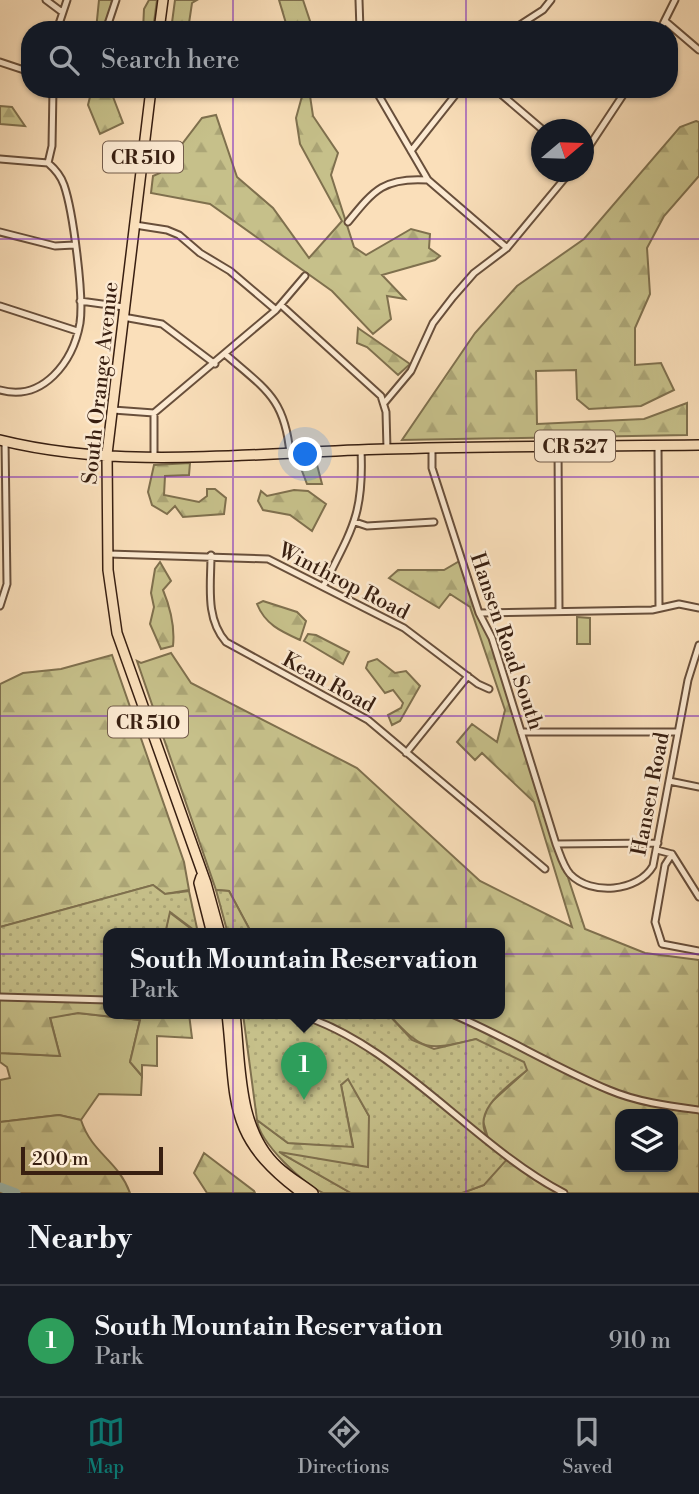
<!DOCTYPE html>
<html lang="en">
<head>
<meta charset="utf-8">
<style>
	body { margin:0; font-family:"Libre Bodoni",serif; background:#20242c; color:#f1f3f6 }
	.controls { position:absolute; right:21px; bottom:21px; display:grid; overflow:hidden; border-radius:14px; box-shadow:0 2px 5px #0004 }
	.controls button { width:63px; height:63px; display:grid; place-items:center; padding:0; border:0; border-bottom:2px solid #363941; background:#171b24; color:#f1f3f6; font:35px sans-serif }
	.compass { position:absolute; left:531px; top:119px; width:63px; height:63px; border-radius:50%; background:#171b24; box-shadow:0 2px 5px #0004; rotate:71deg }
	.scale { position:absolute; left:21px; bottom:18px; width:142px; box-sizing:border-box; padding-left:7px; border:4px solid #381f11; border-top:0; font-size:19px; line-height:24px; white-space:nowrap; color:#381f11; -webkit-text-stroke:5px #fcead2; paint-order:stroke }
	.you { position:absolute; left:306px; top:455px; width:24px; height:24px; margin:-18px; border:5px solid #fff; border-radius:50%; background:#1a73e8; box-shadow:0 0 0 10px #1a73e833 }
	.badge { display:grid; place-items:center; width:46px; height:46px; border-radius:50%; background:#0f766e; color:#fff; font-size:23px; font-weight:700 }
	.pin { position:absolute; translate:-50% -58px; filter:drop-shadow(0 2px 4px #0008) }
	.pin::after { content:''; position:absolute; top:37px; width:24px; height:21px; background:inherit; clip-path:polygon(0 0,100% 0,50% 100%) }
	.popup { position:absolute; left:103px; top:928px; width:402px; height:91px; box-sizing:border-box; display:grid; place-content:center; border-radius:14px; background:#171b24; filter:drop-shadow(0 2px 5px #0005); font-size:23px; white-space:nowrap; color:#9ea1a6 }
	.popup b { font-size:26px; color:#f1f3f6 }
	.popup::after { content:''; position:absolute; left:50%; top:100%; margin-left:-14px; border:14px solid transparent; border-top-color:#171b24 }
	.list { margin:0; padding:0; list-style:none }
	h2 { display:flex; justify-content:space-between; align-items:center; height:91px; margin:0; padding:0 28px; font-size:30px }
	h2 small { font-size:23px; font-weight:400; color:#9ea1a6 }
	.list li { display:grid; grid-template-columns:46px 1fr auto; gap:21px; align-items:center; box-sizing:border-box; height:112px; padding:0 28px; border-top:2px solid #363941 }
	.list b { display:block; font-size:26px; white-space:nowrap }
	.list p { margin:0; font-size:23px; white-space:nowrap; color:#9ea1a6 }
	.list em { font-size:23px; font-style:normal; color:#9ea1a6 }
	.icon { flex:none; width:38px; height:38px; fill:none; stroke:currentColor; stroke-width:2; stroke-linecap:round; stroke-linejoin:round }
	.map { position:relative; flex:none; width:699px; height:1193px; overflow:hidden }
	.search { position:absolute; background:#171b24; box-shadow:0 2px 5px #0004; left:21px; right:21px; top:21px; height:77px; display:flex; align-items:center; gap:18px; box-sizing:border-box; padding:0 24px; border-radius:28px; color:#9ea1a6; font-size:26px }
	.sheet { height:203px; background:#171b24 }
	nav { display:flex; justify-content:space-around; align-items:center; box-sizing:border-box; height:98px; border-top:2px solid #363941; background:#171b24; font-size:19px; color:#9ea1a6 }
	nav a { display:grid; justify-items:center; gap:4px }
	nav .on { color:#0f766e }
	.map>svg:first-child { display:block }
</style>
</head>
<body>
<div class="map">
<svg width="699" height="1193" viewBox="0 0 699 1193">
	<defs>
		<pattern id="forest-firs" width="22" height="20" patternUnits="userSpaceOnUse" patternTransform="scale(1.75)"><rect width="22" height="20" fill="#c6c08a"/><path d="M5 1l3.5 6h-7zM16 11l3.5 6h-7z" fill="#aba576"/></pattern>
		<pattern id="park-dots" width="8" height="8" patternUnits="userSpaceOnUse" patternTransform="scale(1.75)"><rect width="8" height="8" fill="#c6c08a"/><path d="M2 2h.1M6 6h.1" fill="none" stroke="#aba576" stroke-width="1.8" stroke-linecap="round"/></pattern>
	</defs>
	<rect width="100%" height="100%" fill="#fadfba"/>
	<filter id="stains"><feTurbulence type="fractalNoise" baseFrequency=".00286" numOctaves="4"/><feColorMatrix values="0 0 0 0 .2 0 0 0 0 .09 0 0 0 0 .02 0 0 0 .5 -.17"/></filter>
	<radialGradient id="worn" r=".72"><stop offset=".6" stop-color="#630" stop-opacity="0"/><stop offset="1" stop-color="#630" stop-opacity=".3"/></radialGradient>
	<path fill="#c6c08a" stroke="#7f704e" stroke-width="2" d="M577,617L590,618V644H577Z
		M78,1013L140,1020L130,1062L142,1076L141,1095L99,1094L81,1120L59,1115L0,1122V1080L10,1078L7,1067L0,1062V1053L60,1056L50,1017Z"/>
	<path fill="url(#forest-firs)" stroke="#7f704e" stroke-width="2" fill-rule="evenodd" d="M99,0H112L107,30H96Z
		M149,0H157L153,30H143L144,9Z
		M175,0H197L192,3L188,30H171Z
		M279,0H303L313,30H288Z
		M101,89H110L123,123L100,134L88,105L90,97L103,95Z
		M304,89H309L313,116L338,153L331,175L354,247L366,255L411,229L430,234L429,248L440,256L435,260L382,275L405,299L387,296L391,319L373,334L332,291L210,204L151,193L153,176L160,173L202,118L216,115L237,177L273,208L309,258L342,221L300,144L296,118Z
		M0,106L12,107L25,126L0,124Z
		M696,121L699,122V176L664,216L647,248L650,294L635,328V365L661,363L674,390L641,406L589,409L577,399L576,370L536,371L537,424L644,419L687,403V435L402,440L475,333L517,286L584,239L680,127Z
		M358,328L410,364L398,375L367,347L357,343Z
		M302,457L316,461L322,484H307L299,463Z
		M190,463L189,475L165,476L164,495L199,502L207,496V489H215L226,498L224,514L183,517L175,506L167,514L152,505L148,492L154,465Z
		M294,490L308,491L326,504L312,531L290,515L263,510L258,501L261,491L267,496Z
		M463,559L585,929L645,953L699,960V1193H462L484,1185L488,1138L483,1121L488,1105L526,1071L476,1039C426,1051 424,1052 388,1014H500V934H252L229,891L216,890L137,661L141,663L171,653L191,683L357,768L480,881L572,927L534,802L482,753L475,760L457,742L472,724L497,742L505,710L470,607L450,594L439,608L389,578L398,570H444ZM620,1114H673V1167H620Z
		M160,562L171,581L163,590C170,607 175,627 173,646L161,649L150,624L154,607L151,593L155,569Z
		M263,601L297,612L306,621L300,640C280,631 265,624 257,604Z
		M308,634L316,635L349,652L343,664L304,641Z
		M112,655L184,862L189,890L165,894L153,885L0,927V684L23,673L61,669Z
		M377,659L395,673L406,671L420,686L400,721L392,725L388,715L401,708L403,703L393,690L385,693L366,668L368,662Z
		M169,912L198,934H165Z
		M0,997L108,1002V1014H189L192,1038L157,1036V1066L142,1065V1076L130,1062L140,1020L78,1013L50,1018L60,1056L0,1053Z
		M348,1078L369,1116V1168L282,1154L351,1193C344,1193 331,1193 323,1193C304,1185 259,1142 257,1120L288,1143L353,1146L341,1085Z
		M59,1115L81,1120C92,1154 118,1160 130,1193H0V1122Z
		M204,1153L254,1191L255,1193H207L194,1173Z"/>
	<path fill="url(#park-dots)" stroke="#7f704e" stroke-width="2" d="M153,885L165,894L189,891L198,933L170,912L165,934H108V1002L0,997V927Z
		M216,890L229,891L252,934H228Z
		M243,1014H388L412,1040L434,1049L476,1039L524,1062L527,1070C509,1086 470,1110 488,1138C493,1145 504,1151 510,1156L484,1185L462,1193H351L279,1152L368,1167L369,1116L348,1079L341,1085L353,1147L288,1143L257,1120Z"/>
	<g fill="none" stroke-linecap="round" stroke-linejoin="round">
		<path stroke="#9ebcb3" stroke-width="9" d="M0,1187L16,1193"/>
		<g stroke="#684f3b" stroke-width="9">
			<path id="street" d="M46,0L62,12
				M359,0L360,30
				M665,21L699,50
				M57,30L67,0
				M106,30L116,0
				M512,30L543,10L551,0
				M660,30L675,0
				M0,62L30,72
				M375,89L428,180
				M495,89L543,130
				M411,151L460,89
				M584,154L627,89
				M0,159L48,163C55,169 61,176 64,185C73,211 84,296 80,323C73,362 43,402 0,390
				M48,163L52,146L53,89
				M348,222C374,190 384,177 428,180L507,248
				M135,225L167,230L179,235L200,253L230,271L276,310
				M0,232L55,246L74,245
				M80,301L124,307
				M281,305L381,396L386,412L387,449
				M0,306L77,331
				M123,317L162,324L215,364
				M225,354C265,389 285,398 290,454
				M385,402L411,371L433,323L453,297L474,273L507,248L570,172
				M113,410L154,413L276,310L305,276
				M558,446L559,609
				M658,446L659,608
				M432,448V468L479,613L492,638L556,844C560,854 563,866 570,874C591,896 638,892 653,866L688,680L699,645
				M154,455V413
				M355,522L367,526L434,522
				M108,554L268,559L404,628L478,684L489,689
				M211,555C211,585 205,618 226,642L368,720L545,869
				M324,585C352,529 364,514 361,450
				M0,606L7,584L5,441
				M479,613L652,610L679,604L699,608
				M521,732H678
				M406,753L468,676
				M669,781L699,787
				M556,844L658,843
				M657,850L672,854L665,865L655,922L662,944L699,951
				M672,854L699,897
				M0,997L108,1000
				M297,1014C395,1042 473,1146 564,1193
				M452,1014C506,1037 556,1068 609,1090C637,1102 669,1106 699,1110"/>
		</g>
		<g stroke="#381f11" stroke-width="12">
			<path id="primary" d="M159,30L163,0
				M151,89L107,454L108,570L117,633L206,883L220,934
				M0,440C125,471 259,452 386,449C490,446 595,446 699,445
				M201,877L199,883L212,934
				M227,1014C237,1102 225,1136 302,1193
				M235,1014C241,1064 237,1130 278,1167C289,1177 301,1184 313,1193"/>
		</g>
		<use href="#street" stroke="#fcead2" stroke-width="5"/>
		<use href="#primary" stroke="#fadfba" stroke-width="9"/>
	</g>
	<path fill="none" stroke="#7b2cbf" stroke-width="2" stroke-opacity="0.55" d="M233,0V30M466,0V30M233,89V1193M466,89V1193M0,239H699M0,477H699M0,716H699M0,954H699"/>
	<g text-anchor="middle" stroke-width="5" stroke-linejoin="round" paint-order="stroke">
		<g fill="#fcead2" stroke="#735c4b" stroke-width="2">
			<rect x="103" y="141.5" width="80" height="31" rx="5"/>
			<rect x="535" y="430.5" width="80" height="31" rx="5"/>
			<rect x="108" y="706.5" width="80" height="31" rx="5"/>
		</g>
		<g font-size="19" font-weight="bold" fill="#381f11">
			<text x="143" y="164">CR 510</text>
			<text x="575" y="453">CR 527</text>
			<text x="148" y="729">CR 510</text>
		</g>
		<g font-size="21" fill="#381f11" stroke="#fcead2">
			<text transform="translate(100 383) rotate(-84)" y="7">South Orange Avenue</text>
			<text transform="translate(344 581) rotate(27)" y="7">Winthrop Road</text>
			<text transform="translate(507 641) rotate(71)" y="7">Hansen Road South</text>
			<text transform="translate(329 682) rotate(29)" y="7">Kean Road</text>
			<text transform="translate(650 794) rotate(-79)" y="7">Hansen Road</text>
		</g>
	</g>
	<rect width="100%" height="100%" filter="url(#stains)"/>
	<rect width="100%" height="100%" fill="url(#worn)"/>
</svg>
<div class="controls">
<button><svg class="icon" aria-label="layers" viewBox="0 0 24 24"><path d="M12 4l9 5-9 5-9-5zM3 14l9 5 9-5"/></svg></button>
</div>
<svg class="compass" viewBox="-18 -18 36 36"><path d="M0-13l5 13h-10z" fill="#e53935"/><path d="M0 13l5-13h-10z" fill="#9ea1a6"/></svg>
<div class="scale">200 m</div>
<div class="you"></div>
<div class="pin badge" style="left:304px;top:1100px;background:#2e9e5b">1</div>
<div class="popup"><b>South Mountain Reservation</b>Park</div>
<div class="search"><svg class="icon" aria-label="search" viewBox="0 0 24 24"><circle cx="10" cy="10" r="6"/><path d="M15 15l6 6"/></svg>Search here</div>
</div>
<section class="sheet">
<h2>Nearby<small></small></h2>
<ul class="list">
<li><span class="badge" style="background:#2e9e5b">1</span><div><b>South Mountain Reservation</b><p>Park</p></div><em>910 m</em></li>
</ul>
</section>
<nav>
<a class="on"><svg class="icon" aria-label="map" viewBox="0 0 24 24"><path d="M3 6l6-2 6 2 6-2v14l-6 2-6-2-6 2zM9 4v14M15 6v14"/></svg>Map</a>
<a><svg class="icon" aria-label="directions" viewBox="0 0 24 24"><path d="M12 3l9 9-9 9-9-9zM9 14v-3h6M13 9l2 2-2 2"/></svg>Directions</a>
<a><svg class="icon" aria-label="saved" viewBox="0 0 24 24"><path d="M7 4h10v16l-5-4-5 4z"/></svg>Saved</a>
</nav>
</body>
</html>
